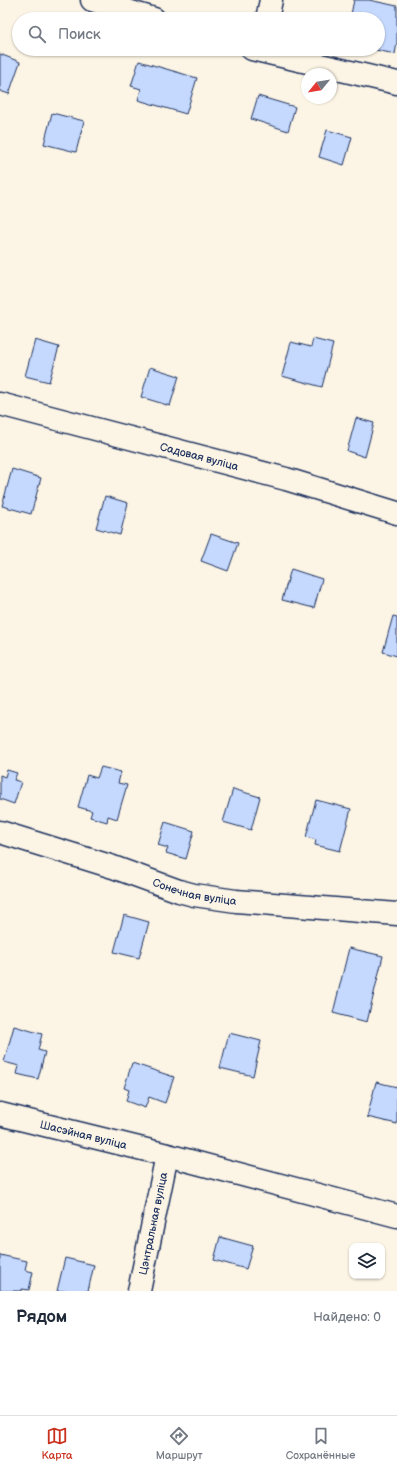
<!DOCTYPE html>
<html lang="ru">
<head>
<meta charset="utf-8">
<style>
	body { margin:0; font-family:"Balsamiq Sans",sans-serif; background:#f6f6f7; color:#1f2937 }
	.controls { position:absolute; right:12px; bottom:12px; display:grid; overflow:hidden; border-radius:8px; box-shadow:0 1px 3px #0004 }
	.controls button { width:36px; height:36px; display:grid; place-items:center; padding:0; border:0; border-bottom:1px solid #e0e1e3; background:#fff; color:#1f2937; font:20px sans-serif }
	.compass { position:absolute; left:301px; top:68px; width:36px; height:36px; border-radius:50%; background:#fff; box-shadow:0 1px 3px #0004; rotate:240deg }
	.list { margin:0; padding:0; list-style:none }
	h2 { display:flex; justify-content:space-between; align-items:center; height:52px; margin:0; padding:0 16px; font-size:17px }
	h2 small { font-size:13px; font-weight:400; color:#747a83 }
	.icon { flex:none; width:22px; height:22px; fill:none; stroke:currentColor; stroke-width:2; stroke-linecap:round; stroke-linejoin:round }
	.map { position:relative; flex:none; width:397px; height:1291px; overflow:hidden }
	.search { position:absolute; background:#fff; box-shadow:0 1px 3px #0004; left:12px; right:12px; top:12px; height:44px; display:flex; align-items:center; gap:10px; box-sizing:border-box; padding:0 14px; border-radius:22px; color:#747a83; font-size:15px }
	.sheet { height:124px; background:#fff }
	nav { display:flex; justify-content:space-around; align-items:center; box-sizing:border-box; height:56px; border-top:1px solid #e0e1e3; background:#fff; font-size:11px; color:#747a83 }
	nav a { display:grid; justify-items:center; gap:2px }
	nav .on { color:#c8321e }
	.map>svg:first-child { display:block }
</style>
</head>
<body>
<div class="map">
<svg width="397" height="1291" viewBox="0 0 397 1291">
	<rect width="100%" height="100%" fill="#fcf5e5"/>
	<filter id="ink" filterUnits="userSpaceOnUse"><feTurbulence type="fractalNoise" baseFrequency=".025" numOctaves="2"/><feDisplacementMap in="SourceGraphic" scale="8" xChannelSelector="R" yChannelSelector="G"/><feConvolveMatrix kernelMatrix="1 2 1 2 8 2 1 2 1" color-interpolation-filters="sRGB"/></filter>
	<g filter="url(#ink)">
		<path fill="#c5d8fd" stroke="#1b2f5e" d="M354,0H369L397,6V43L395,54L371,49H378V19H350Z
			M0,54L20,62L9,94L0,91Z
			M139,61L197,78L186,114L138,100L141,89L131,86Z
			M258,96L295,107L288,131L251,119Z
			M52,113L84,121L76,152L44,144Z
			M327,130L352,137L344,165L319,157Z
			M313,339L333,344L322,387L282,376L291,342L311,347Z
			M35,340L59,347L49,382L25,376Z
			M150,367L179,376L170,406L141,397Z
			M356,418L374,423L365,457L347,451Z
			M12,469L41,478L31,514L2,506Z
			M105,496L128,503L120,535L96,528Z
			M211,534L238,543L228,571L201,561Z
			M291,569L322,579L314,608L282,600Z
			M393,616L397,617V656L383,652Z
			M101,767L121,772L118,783L127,785L117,819L108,816L107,822L90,817L92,811L78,807L87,775L97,778Z
			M7,770L17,773L14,780L21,782L14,804L0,799V775L5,777Z
			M233,789L260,797L251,830L223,822Z
			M316,800L351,809L340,851L315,845L316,840L306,837Z
			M165,822L194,831L186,859L166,853L168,848L158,845Z
			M124,915L149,922L139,958L114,952Z
			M349,948L383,956L367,1022L333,1013Z
			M14,1026L42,1034L38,1050L45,1052L38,1079L17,1074L19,1066L4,1062Z
			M229,1033L261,1041L253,1076L220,1068Z
			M132,1063L174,1077L165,1103L149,1097L145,1108L126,1101L129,1090L124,1088Z
			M376,1082L397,1087V1124L367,1117Z
			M220,1237L253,1246L246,1269L214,1260Z
			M0,1255L27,1261L25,1270L33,1272L29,1290L22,1289V1291H0Z
			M65,1258L94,1265L88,1291H57Z"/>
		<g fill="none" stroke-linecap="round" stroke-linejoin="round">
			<g stroke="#1b2f5e" stroke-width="25">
				<g id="street">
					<path d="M92,0L154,19"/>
					<path d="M267,19L271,0"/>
					<path d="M252,49L397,83"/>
					<path id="s1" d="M0,404L286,479L397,513"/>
					<path id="s2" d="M0,832L113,867L179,891L194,895L236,901L397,914"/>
					<path id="s3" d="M139,1291L167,1155"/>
				</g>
			</g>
			<g stroke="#1b2f5e" stroke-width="25">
				<g id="secondary">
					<path id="s4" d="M0,1114L167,1155L397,1216"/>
				</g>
			</g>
			<use href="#street" stroke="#fcf5e5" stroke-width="22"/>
			<use href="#secondary" stroke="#fcf5e5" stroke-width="22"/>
		</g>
	</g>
	<g text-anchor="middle" stroke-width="3" stroke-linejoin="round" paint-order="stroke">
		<g font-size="11" fill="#1b2f5e" stroke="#fcf5e5">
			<text dy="4" stroke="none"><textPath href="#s1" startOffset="206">Садовая вуліца</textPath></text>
			<text dy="4" stroke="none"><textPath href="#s2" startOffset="204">Сонечная вуліца</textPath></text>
			<text dy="4" stroke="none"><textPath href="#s4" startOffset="86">Шасэйная вуліца</textPath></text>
			<text dy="4" stroke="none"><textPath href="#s3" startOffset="69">Цэнтральная вуліца</textPath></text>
		</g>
	</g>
</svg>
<div class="controls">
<button><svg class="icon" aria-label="layers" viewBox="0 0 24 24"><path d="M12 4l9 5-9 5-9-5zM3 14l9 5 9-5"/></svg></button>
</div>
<svg class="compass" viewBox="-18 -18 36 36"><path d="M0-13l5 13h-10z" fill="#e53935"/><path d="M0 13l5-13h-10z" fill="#747a83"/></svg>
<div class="search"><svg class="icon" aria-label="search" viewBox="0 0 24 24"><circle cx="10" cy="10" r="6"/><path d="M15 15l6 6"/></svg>Поиск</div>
</div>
<section class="sheet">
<h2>Рядом<small>Найдено: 0</small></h2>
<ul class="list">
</ul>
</section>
<nav>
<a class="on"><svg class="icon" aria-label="map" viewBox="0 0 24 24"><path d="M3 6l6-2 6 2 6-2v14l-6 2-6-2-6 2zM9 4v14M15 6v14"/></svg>Карта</a>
<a><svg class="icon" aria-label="directions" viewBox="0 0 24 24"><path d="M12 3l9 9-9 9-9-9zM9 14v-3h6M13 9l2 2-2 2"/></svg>Маршрут</a>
<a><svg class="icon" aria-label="saved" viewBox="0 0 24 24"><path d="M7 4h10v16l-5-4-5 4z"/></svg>Сохранённые</a>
</nav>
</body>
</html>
